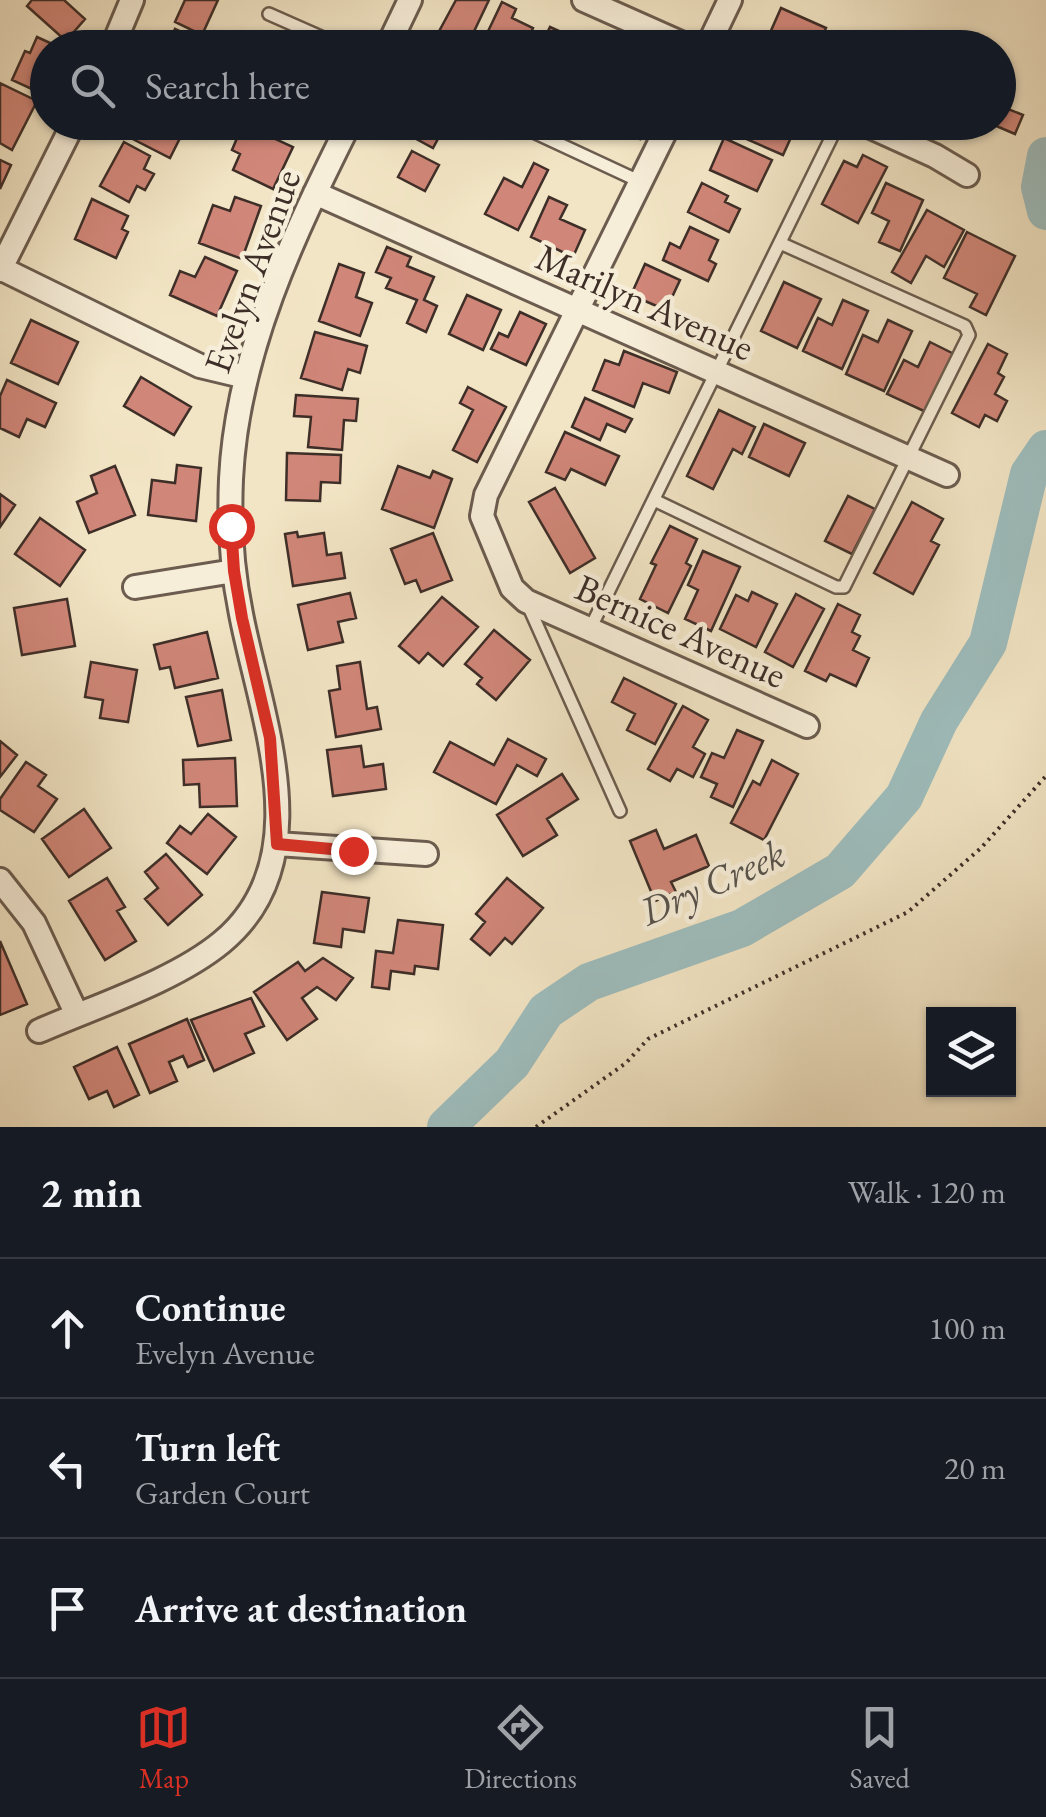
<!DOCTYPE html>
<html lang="en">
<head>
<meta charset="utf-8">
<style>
	body { margin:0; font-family:"EB Garamond",serif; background:#242831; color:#f1f3f6 }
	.controls { position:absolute; right:30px; bottom:30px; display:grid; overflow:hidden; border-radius:0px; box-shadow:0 2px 8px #0004 }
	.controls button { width:90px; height:90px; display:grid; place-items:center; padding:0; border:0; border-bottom:2px solid #363941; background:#171b24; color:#f1f3f6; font:50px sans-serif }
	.stop { position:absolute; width:30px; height:30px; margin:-22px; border:8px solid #d93025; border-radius:50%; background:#fff }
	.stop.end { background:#d93025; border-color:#fff; box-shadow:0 2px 10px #0008 }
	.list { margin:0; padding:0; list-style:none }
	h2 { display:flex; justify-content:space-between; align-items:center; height:130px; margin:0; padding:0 40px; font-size:42px }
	h2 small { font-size:32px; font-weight:400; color:#9ea1a6 }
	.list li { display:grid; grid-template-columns:65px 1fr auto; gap:30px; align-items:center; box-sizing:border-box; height:140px; padding:0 40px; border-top:2px solid #363941 }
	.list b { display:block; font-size:38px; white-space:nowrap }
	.list p { margin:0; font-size:32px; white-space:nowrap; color:#9ea1a6 }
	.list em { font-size:32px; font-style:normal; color:#9ea1a6 }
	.icon { flex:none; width:55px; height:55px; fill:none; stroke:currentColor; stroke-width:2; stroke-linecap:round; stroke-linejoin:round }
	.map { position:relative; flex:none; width:1046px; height:1127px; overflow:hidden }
	.search { position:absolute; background:#171b24; box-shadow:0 2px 8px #0004; left:30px; right:30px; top:30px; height:110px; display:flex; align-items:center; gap:25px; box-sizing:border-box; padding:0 35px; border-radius:55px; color:#9ea1a6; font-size:38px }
	.sheet { height:550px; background:#171b24 }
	nav { display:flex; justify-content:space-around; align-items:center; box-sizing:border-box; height:140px; border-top:2px solid #363941; background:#171b24; font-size:28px; color:#9ea1a6 }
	nav a { display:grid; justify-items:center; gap:5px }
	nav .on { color:#d93025 }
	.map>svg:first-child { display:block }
</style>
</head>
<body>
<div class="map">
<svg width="1046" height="1127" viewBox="0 0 1046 1127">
	<rect width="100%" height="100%" fill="#f2e5c5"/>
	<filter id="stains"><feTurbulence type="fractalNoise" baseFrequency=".002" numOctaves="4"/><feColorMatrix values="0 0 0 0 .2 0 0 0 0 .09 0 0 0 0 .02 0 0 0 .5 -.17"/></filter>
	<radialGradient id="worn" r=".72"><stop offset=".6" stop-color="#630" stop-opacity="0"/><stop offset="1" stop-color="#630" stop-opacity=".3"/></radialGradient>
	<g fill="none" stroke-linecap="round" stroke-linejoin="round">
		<path stroke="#9ebdbd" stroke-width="38" d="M1046,156L1040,187L1046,211
			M446,1127L512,1063L546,1011L589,982L742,928L840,871L904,797L939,721L988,643L1029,474L1046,449"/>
	</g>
	<path fill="#d08678" stroke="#3e2e28" stroke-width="2.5" d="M32,0H64L85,19L66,41L27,6Z
		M185,0H218L202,35L175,22Z
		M456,0H489L468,44L456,38L452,48H430Z
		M502,2L516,9L512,18L533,28L523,48H490L482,44Z
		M781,8L826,28L817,48H779L766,42Z
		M550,27L581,41L578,48H540Z
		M175,29L201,41L198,48H166Z
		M37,37L61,48H48L45,95L12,80L25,51L30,53Z
		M0,83L37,101L12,150L0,143Z
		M998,105L1023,115L1015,134L987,122H998Z
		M126,122H188L170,158L121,133Z
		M269,122H301L297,134Z
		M402,122H447L433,148L398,129Z
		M628,122H649L640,139L624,130Z
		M721,122H798L783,155L719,127Z
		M243,124L293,147L273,189L233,170L240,154L232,150Z
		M724,138L772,160L757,191L710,170Z
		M124,142L150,156L144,169L154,174L145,190L137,186L129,202L100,186Z
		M412,151L439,165L425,191L398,177Z
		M863,155L887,167L858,223L822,204L844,161L857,167Z
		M0,160L11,165L0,189Z
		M534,163L548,170L518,230L485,214L504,178L522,187Z
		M702,183L728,196L725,202L740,209L729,232L688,212Z
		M886,183L923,200L900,251L879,242L889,221L872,213Z
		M235,197L261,206L242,259L199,243L213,205L230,211Z
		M549,197L567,205L560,219L585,230L573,257L531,237Z
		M92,199L128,216L122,229L128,232L116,258L75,239Z
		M927,210L964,230L944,267L926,256L911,283L892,272Z
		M690,227L718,240L709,260L716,264L708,281L663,260L670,243L680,248Z
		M967,232L1015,256L986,315L970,307L977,294L944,278Z
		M387,247L411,257L407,266L434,277L424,300L437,306L426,332L407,323L417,300L386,288L391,278L376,272Z
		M205,257L237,271L217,316L170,295L180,271L195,277Z
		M339,264L364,273L356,297L372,303L360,336L319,321Z
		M645,264L680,280L666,310L631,295Z
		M784,282L821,299L797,348L761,331Z
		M467,295L501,310L483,350L449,334Z
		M843,300L868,311L842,369L803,351L818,318L832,325Z
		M520,312L546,324L526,365L491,349L499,333L508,337Z
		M31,320L78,342L58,384L11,363Z
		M888,320L912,331L884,391L846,374L863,335L878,342Z
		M315,332L367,346L360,373L348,369L342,390L301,378Z
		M930,342L954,354L926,412L887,394L904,360L918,367Z
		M988,344L1007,354L998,373L1004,377L995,394L1007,401L997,421L985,415L979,427L952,413Z
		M624,351L677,372L669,393L643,383L634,407L593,390L605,360L619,365Z
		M141,377L191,407L174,435L124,406Z
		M7,380L56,403L45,427L27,419L19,437L0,428V396Z
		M468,387L506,407L477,462L453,450L473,410L460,403Z
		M296,395L358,399L356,421L344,420L342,450L308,447L311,417L294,416Z
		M585,398L632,419L625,432L607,424L600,440L572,427Z
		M719,410L755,427L742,454L733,449L713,489L687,476Z
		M764,424L805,443L789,476L749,457Z
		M565,432L619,456L605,485L571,469L565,480L546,472Z
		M287,453L341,455L340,483L321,482L320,501L286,500Z
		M177,465L201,468L196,521L148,515L152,480L175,483Z
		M115,466L135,515L89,533L77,502L97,493L91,476Z
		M398,466L430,478L433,471L452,479L434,528L382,509Z
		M555,488L595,558L570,573L529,502Z
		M0,494L15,505L0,527Z
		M848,496L875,509L852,554L825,541Z
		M912,502L943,519L931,541L939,545L913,594L874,573Z
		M40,518L85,550L60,586L15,554Z
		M670,526L697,539L686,563L691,566L668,613L640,599L656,565L651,563Z
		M297,532L298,537L324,533L327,555L341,553L345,578L293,586L285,534Z
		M433,533L452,580L421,592L416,580L405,584L391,549Z
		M703,551L740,567L711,631L685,619L698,590L688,585Z
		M752,592L777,604L756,647L720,629L736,595L748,601Z
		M350,593L356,618L338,622L343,642L308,650L298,605Z
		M796,594L824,609L793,667L765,652Z
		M442,597L478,627L443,666L428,653L419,663L399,646Z
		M67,599L75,646L22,655L14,608Z
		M838,604L860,615L852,632L860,636L853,650L869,658L856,686L830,674L826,681L805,671Z
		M494,630L530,660L496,700L477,684L482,678L465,664Z
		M207,632L218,678L175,688L170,667L160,669L154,645Z
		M91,662L137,670L128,722L100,718L103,700L85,697Z
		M360,662L367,709L377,707L381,729L336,737L329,691L340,689L337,666Z
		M624,678L676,704L655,744L627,730L635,714L612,702Z
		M222,690L231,740L198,746L186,697Z
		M683,706L708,720L693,747L705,754L693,777L677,769L670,781L648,769Z
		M737,730L763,741L733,807L711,797L717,784L701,777L712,753L724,758Z
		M508,739L546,759L537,776L517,765L496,804L434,772L450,742L494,765Z
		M0,741L17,755L0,777Z
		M361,746L364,767L383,764L386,789L333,796L327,750Z
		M235,758L237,806L200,807L199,784L184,785L183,760Z
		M772,760L798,774L764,840L731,823L753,781L760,785Z
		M26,762L46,775L38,786L57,799L34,832L0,810V799Z
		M562,774L578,799L547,819L557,835L523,856L497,815Z
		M84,809L111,848L69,877L42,839Z
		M208,814L236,837L207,874L167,843L180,826L191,834Z
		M656,830L664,849L696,835L709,866L671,882L676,892L655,901L630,841Z
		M166,854L202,895L168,925L145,899L158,888L145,872Z
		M107,878L125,907L117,911L136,941L105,960L69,901Z
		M507,878L543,908L512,944L505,938L490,955L471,939L485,922L476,914Z
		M322,892L369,898L364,932L343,929L341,947L314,943Z
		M398,920L443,925L438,969L415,966L414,974L391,971L389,989L372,987L376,951L393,953Z
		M0,941L27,1004L0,1015Z
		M323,958L353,978L336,1000L317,987L302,998L317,1019L287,1040L254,992L298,962L305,971Z
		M251,998L264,1026L245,1034L254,1053L214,1071L191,1020Z
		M187,1019L204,1060L188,1067L183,1056L169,1062L177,1081L150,1093L129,1044Z
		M117,1047L139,1095L114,1107L107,1091L89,1099L74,1067Z"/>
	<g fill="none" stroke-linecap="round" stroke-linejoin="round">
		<g stroke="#6b5c4f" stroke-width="16">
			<path id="lane" d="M269,14L346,48
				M512,122L641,182
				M654,500L836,587H844L969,335L965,326L780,243
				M528,605L620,811
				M590,629L839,122"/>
		</g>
		<g stroke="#6b5c4f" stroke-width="28">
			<path id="street" d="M584,0L692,48
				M112,48L132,0
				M387,48L410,0
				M707,48L730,0
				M670,122L486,495L482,516L512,588L526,601L807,726
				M860,122L935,156L967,175
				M315,193L947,475
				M0,268L200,366L246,377
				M0,270L74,122
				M135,587L234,571
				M277,844L426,854
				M0,880L34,923L77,1015
				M39,1031C96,1006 175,981 222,942C321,860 261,718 241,614C232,570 229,524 231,479C237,352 294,234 350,122"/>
		</g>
		<path stroke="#3e2e28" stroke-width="4" stroke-dasharray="2.5 5" stroke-linecap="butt" d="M536,1127L626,1063L648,1039L908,912L981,848L1046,776"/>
		<use href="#lane" stroke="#f7eed9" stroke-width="11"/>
		<use href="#street" stroke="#f7eed9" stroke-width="22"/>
	</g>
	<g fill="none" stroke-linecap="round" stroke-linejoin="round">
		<path stroke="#d93025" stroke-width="12" d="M231,526L234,571L242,618L270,738L277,844L353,851"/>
	</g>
	<g text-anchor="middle" stroke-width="9" stroke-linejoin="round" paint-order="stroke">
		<g font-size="38" fill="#3e2e28" stroke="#f7eed9">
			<text transform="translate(252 271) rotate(-70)" y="13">Evelyn Avenue</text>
			<text transform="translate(645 302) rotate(24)" y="13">Marilyn Avenue</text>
			<text transform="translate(681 631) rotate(24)" y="13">Bernice Avenue</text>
		</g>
		<g font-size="40" font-style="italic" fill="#56524d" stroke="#f7eed9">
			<text transform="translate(712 882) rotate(-24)" y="14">Dry Creek</text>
		</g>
	</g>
	<rect width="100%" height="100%" filter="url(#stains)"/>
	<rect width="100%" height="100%" fill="url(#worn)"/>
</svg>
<div class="controls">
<button><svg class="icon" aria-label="layers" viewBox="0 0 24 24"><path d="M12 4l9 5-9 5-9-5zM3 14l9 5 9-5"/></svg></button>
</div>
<div class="stop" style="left:231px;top:526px"></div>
<div class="stop end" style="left:353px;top:851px"></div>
<div class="search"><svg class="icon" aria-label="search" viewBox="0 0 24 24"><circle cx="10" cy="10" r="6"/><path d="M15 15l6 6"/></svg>Search here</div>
</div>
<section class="sheet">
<h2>2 min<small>Walk · 120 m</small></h2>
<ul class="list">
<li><svg class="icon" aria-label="ahead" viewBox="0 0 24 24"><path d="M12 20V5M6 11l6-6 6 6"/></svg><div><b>Continue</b><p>Evelyn Avenue</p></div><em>100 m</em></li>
<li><svg class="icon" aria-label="left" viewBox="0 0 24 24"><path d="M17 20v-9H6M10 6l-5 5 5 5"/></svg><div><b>Turn left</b><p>Garden Court</p></div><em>20 m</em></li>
<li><svg class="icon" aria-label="arrive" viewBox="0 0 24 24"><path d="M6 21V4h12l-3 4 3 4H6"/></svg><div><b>Arrive at destination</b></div></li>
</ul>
</section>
<nav>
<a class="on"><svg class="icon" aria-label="map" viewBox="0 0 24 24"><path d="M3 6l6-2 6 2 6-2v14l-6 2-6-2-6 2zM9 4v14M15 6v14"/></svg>Map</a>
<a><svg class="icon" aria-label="directions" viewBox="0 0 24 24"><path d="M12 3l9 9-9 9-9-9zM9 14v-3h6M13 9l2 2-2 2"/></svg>Directions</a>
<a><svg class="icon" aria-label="saved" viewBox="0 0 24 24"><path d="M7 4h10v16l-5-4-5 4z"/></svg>Saved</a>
</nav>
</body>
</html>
